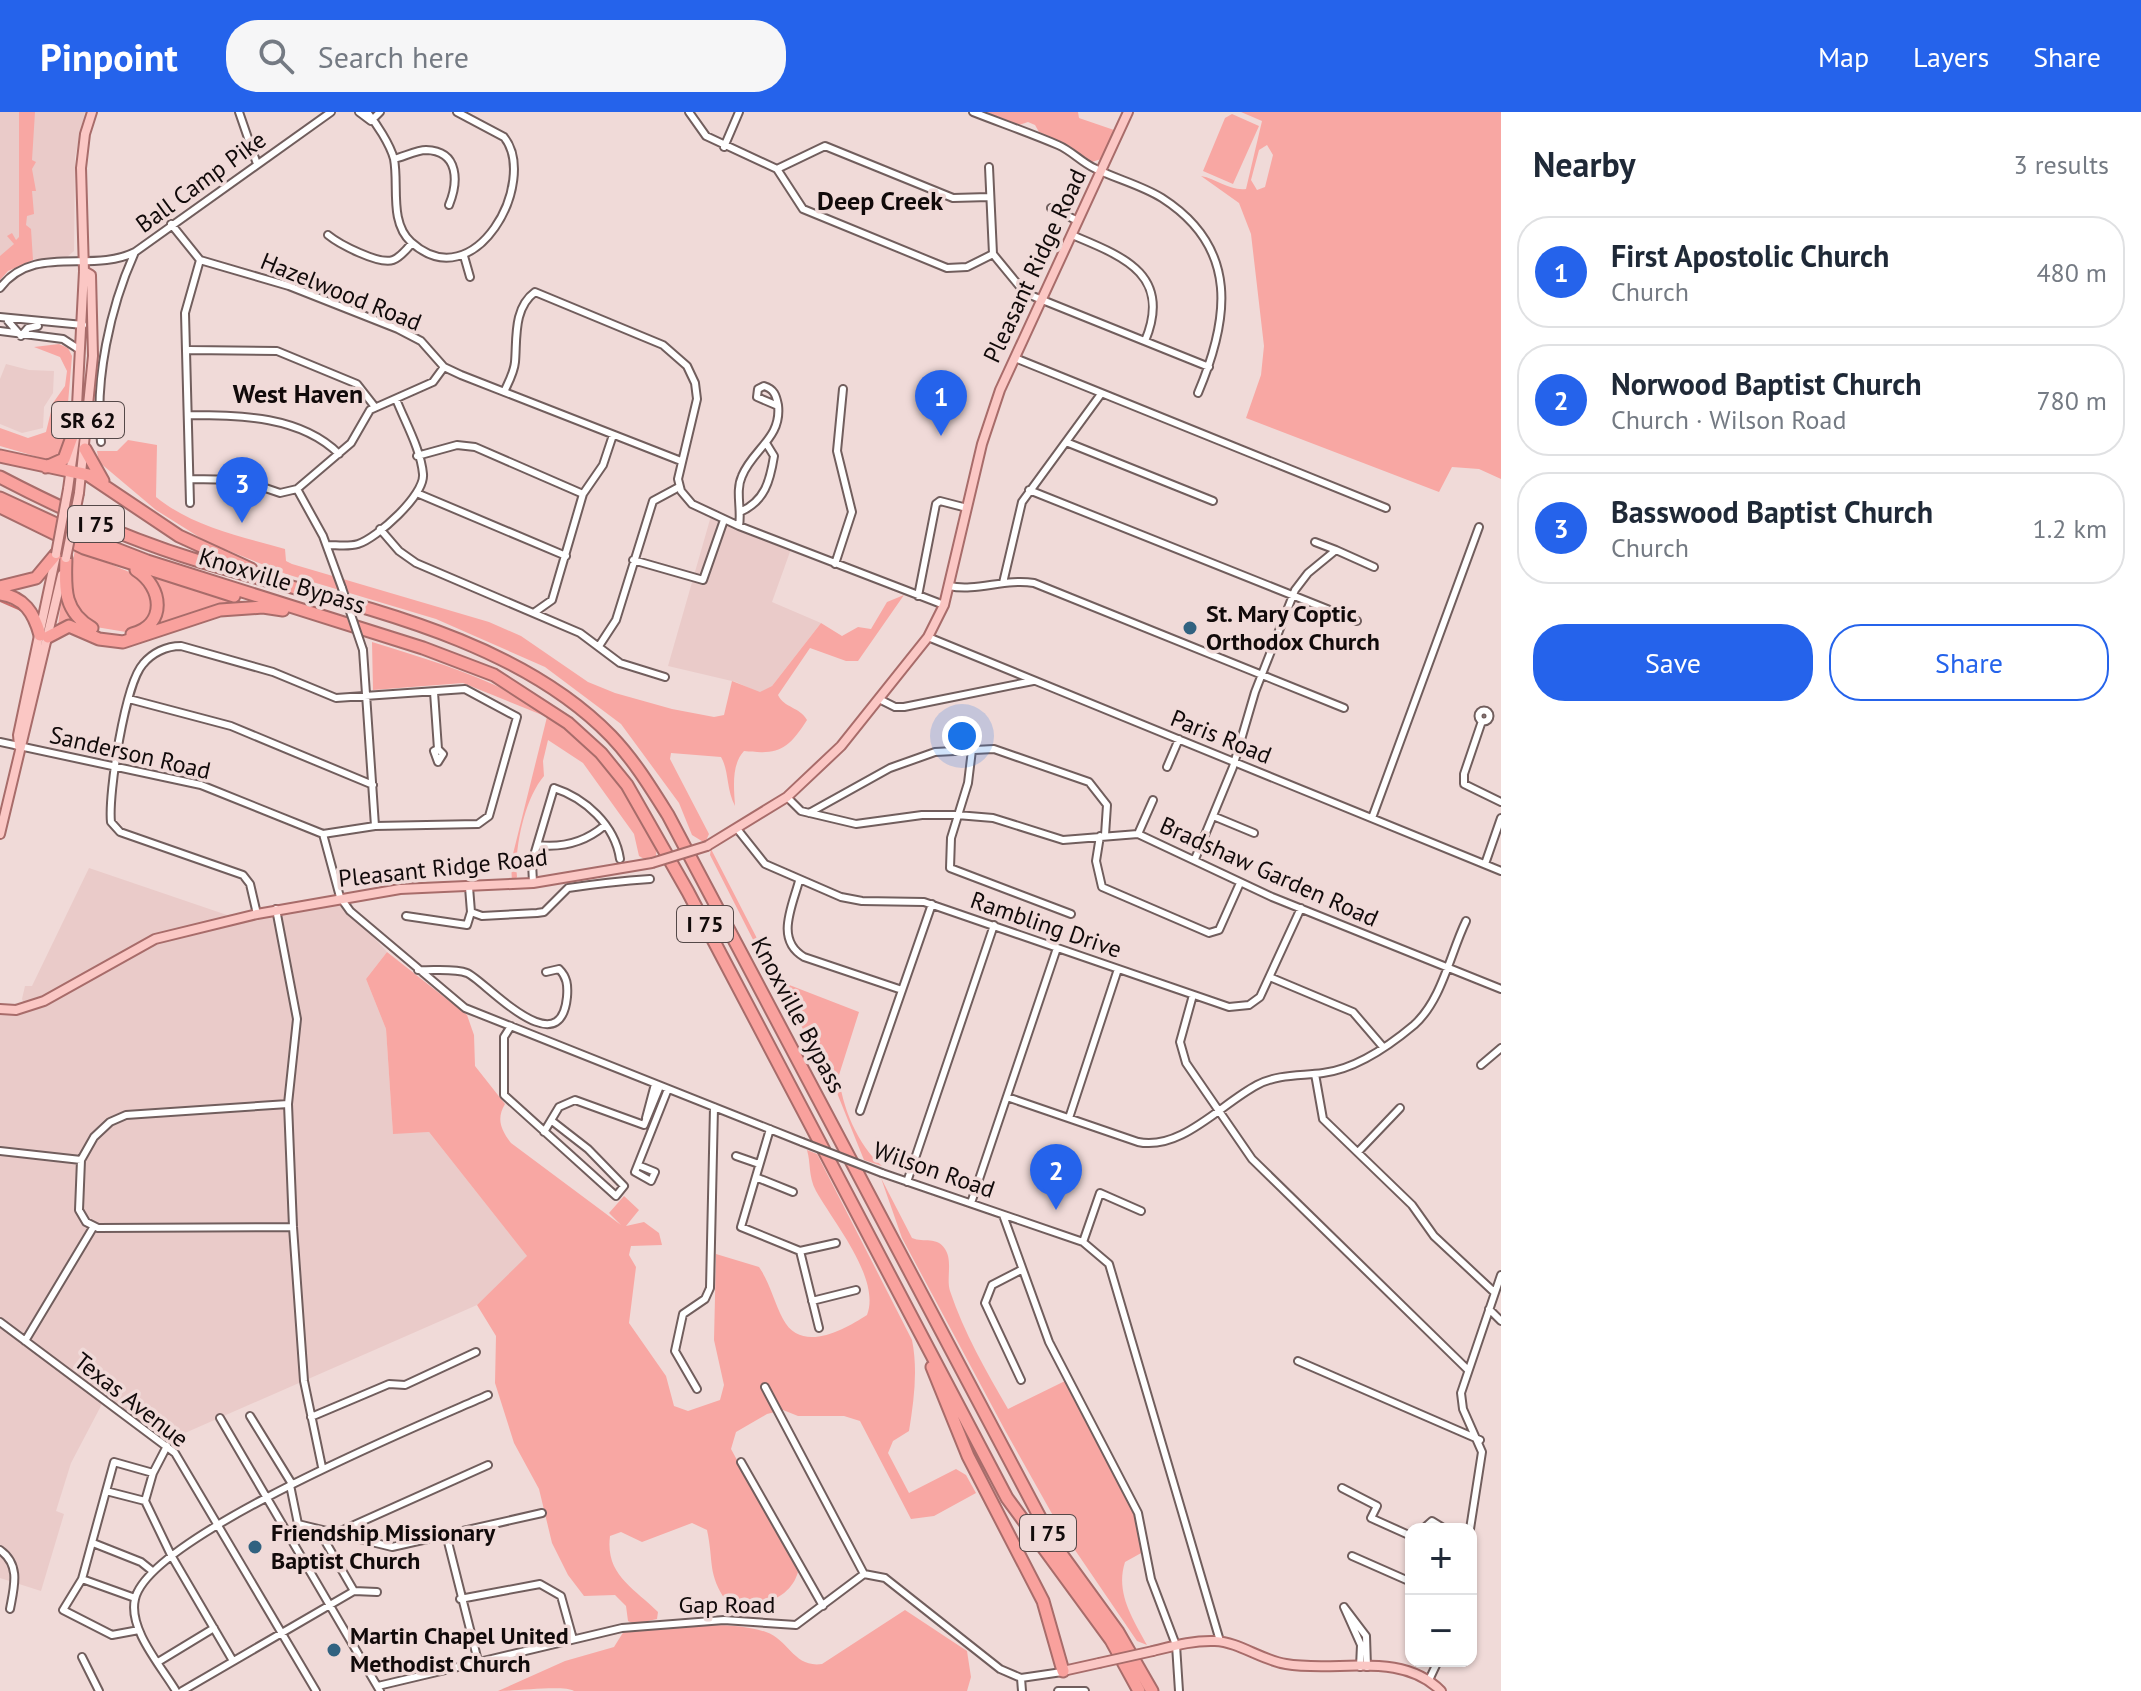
<!DOCTYPE html>
<html lang="en">
<head>
<meta charset="utf-8">
<style>
	body { margin:0; font-family:"PT Sans",sans-serif; background:#f6f6f7; color:#1f2937 }
	.controls { position:absolute; right:24px; bottom:24px; display:grid; overflow:hidden; border-radius:16px; box-shadow:0 2px 6px #0004 }
	.controls button { width:72px; height:72px; display:grid; place-items:center; padding:0; border:0; border-bottom:2px solid #e0e1e3; background:#fff; color:#1f2937; font:40px sans-serif }
	.you { position:absolute; left:962px; top:624px; width:28px; height:28px; margin:-20px; border:6px solid #fff; border-radius:50%; background:#1a73e8; box-shadow:0 0 0 12px #1a73e833 }
	.badge { display:grid; place-items:center; width:52px; height:52px; border-radius:50%; background:#2563eb; color:#fff; font-size:26px; font-weight:700 }
	.pin { position:absolute; translate:-50% -66px; filter:drop-shadow(0 2px 4px #0008) }
	.pin::after { content:''; position:absolute; top:42px; width:28px; height:24px; background:inherit; clip-path:polygon(0 0,100% 0,50% 100%) }
	.list { margin:0; padding:0; list-style:none }
	h2 { display:flex; justify-content:space-between; align-items:center; height:104px; margin:0; padding:0 32px; font-size:34px }
	h2 small { font-size:26px; font-weight:400; color:#747a83 }
	.list li { display:grid; grid-template-columns:52px 1fr auto; gap:24px; align-items:center; box-sizing:border-box; height:112px; margin:0 16px 16px; padding:0 16px; border:2px solid #e0e1e3; border-radius:32px }
	.list b { display:block; font-size:30px; white-space:nowrap }
	.list p { margin:0; font-size:26px; white-space:nowrap; color:#747a83 }
	.list em { font-size:26px; font-style:normal; color:#747a83 }
	.actions { display:flex; gap:16px; padding:24px 32px }
	.actions a { flex:1; padding:18px 0; border:2px solid #2563eb; border-radius:32px; text-align:center; font-size:28px; color:#2563eb }
	.actions .main { background:#2563eb; color:#fff }
	.icon { flex:none; width:44px; height:44px; fill:none; stroke:currentColor; stroke-width:2; stroke-linecap:round; stroke-linejoin:round }
	.map { position:relative; flex:none; width:1501px; height:1579px; overflow:hidden }
	header { display:flex; align-items:center; gap:48px; box-sizing:border-box; height:112px; padding:0 40px; background:#2563eb; color:#fff }
	header strong { font-size:38px }
	nav { display:flex; gap:44px; margin-inline-start:auto; font-size:28px }
	.search { width:560px; height:72px; background:#f6f6f7; display:flex; align-items:center; gap:20px; box-sizing:border-box; padding:0 28px; border-radius:32px; color:#747a83; font-size:30px }
	main { display:flex }
	aside { flex:1; background:#fff }
	.map>svg:first-child { display:block }
</style>
</head>
<body>
<header>
<strong>Pinpoint</strong>
<div class="search"><svg class="icon" aria-label="search" viewBox="0 0 24 24"><circle cx="10" cy="10" r="6"/><path d="M15 15l6 6"/></svg>Search here</div>
<nav><a>Map</a><a>Layers</a><a>Share</a></nav>
</header>
<main>
<div class="map">
<svg width="1501" height="1579" viewBox="0 0 1501 1579">
	<rect width="100%" height="100%" fill="#f0dad8"/>
	<path fill="#eacbc9" d="M0,0H85L75,45L74,139L67,145L27,148L7,157L0,166Z
		M6,252L29,258L54,259L53,281L44,295L43,316L22,321L0,312V267Z
		M711,404L791,437L772,490L821,511L772,574L760,581L736,570L668,554Z
		M89,756L227,803L341,790L387,840L366,867L386,917L393,1021L429,1020L528,1145L477,1193L169,1328L103,1290L71,1351L56,1399L64,1402L41,1479L0,1466V902L27,898L22,887L25,874H32Z"/>
	<path fill="#f8a7a3" fill-rule="evenodd" d="M19,0H35L32,48L36,50L32,57L36,79H32L34,102L27,104L26,113L31,117L33,148L8,159L0,168V144L14,132L7,124L12,121L16,128L19,125Z
		M986,0H1078L1079,6L1114,18L1101,47L1092,50L1068,33L1039,20L1035,13L1028,10L1019,13Z
		M1241,0H1501V367L1479,357L1452,355L1439,380L1246,306L1261,263L1264,234L1251,122L1239,91L1201,64C1217,67 1230,79 1246,77L1262,9ZM1267,33L1273,43L1265,75L1257,78L1251,68L1259,38Z
		M1232,2L1259,14L1233,72L1203,59L1225,6Z
		M59,232L68,236L72,244L64,338L56,346L45,347L0,334V316L28,326L46,320L53,291L65,274L67,259L60,245L34,235Z
		M128,328L157,333L156,385C191,414 242,425 285,437L286,449L292,452L489,510L521,524L588,570L615,581L672,597L714,605L724,603L732,569L760,580L772,574L821,511L842,524L858,515L871,517L887,490L904,483L858,549H846L810,536L778,583C784,596 800,595 807,608C788,638 778,643 744,639C731,653 734,676 735,694C726,677 729,658 721,645L671,641L670,647L709,722L705,731L692,723L679,691L621,612L545,555L436,507L286,462L207,430L156,398L99,350L97,339H117Z
		M75,437L141,465L153,479L152,506L126,520L96,515L82,506L68,481Z
		M151,465L254,492L208,499L129,527L102,525L75,513L58,514L62,484C87,551 193,531 151,465Z
		M372,530C468,560 550,582 614,666C631,687 642,712 657,734L656,744L644,747L639,744L634,722L583,651L548,628L543,649L544,664C525,686 514,736 517,765L512,771L511,750L547,605L463,571L373,578Z
		M711,737L779,869L859,900L839,963C841,993 858,1034 882,1054L864,1048L829,961L771,863L710,743Z
		M387,840L467,903L474,923L475,954L505,992C496,1007 501,1018 511,1031L621,1113L609,1101L624,1084L639,1098L626,1114L644,1110L659,1121L662,1133L631,1134L629,1143L636,1155L629,1211L666,1264L674,1294L688,1299L720,1288L724,1273L714,1228L716,1142L759,1155C770,1171 774,1190 783,1207C801,1242 844,1218 867,1203C881,1167 834,1111 816,1079C808,1064 811,1051 807,1038L817,1042L912,1228C918,1258 914,1288 909,1319L893,1329L888,1341L909,1381L956,1357L966,1363L976,1381L934,1404L911,1407L860,1309L844,1304H798L783,1298L767,1302L736,1320L731,1337L798,1460C790,1489 753,1499 727,1490C707,1462 714,1450 707,1418L692,1411L642,1430L621,1420L610,1424C605,1463 634,1476 658,1500L657,1507L634,1512L628,1509L626,1494L615,1483L584,1484L568,1463L552,1431L539,1377L514,1331L495,1271L496,1224L477,1193L527,1144L429,1020L393,1022L386,917L366,867Z
		M881,1066L912,1126C924,1131 937,1124 945,1137C953,1149 946,1166 950,1179C964,1221 986,1259 1008,1297L1065,1269L1135,1401L1143,1440L1125,1450C1115,1481 1133,1507 1147,1533L1137,1529L1060,1416L1006,1320L902,1126Z
		M905,1498L967,1539L971,1565L967,1579H574C565,1573 515,1579 498,1579L565,1549L614,1535L624,1519C670,1518 722,1506 766,1520C789,1528 794,1556 822,1552Z"/>
	<g fill="none" stroke-linecap="round" stroke-linejoin="round">
		<path stroke="#cd6e6c" stroke-width="2" d="M0,489L21,498"/>
		<g stroke="#715e5d" stroke-width="10">
			<path id="minor" d="M239,0L257,52
				M359,0L371,9
				M367,0C376,11 390,32 394,47C399,73 389,110 411,130C475,188 539,69 504,25L457,0
				M689,0L706,24L777,57L803,97L947,156L967,155L993,142
				M973,0C1001,11 1030,21 1058,33C1072,39 1081,50 1094,56C1116,67 1141,73 1162,86C1240,136 1229,208 1198,281
				M371,9L380,0
				M724,35L739,0
				M394,47C403,45 417,38 426,38C460,39 458,71 449,93
				M989,55L993,142L1025,181L1209,255
				M777,57L825,34L953,86L989,85
				M1051,96L1078,109
				M171,112L200,148L289,174L398,217L421,229L444,255L461,263L681,349
				M328,123C339,132 379,153 393,148C401,145 407,137 412,131
				M1072,123C1122,144 1173,162 1145,229
				M464,144L470,165
				M0,176C34,131 91,162 135,140
				M0,205L83,213
				M8,209L21,224L28,216L38,214
				M0,219L63,227L80,238
				M189,238L277,239L357,272L375,295
				M1015,246L1386,396
				M504,280C508,271 514,261 515,250C517,227 513,196 535,180L663,233L687,254L695,271L697,287L678,367L681,379L692,392L739,414L944,493
				M190,303C240,303 301,304 339,342
				M101,330C94,269 110,195 135,140L331,0
				M1066,330L1213,389
				M417,344L457,333L475,335L583,382
				M191,367L242,368L280,381L297,377
				M297,377L351,331L370,298L433,270L444,255
				M297,377L323,424L342,476
				M1029,378L1357,509
				M419,382L566,444
				M190,391L185,201L200,148
				M740,400C765,389 770,369 774,344L766,331
				M739,414C742,398 735,379 742,364C753,337 782,326 778,293C776,283 774,277 764,274L758,277L757,285L778,294
				M380,417L399,439L416,451L580,521L620,551L665,565
				M1315,430L1336,438
				M327,433C337,433 348,435 358,432C377,426 425,383 423,362C421,338 405,310 396,287
				M633,448L703,468L724,408
				M835,452L852,400L837,339L843,277
				M1003,471L1022,390L1101,282
				M949,474C977,480 1005,466 1034,471L1344,596
				M918,484L936,392L940,389L967,396
				M535,500L552,488L583,382L603,353L613,323
				M928,525L1501,759
				M599,534L616,508L653,389L679,375
				M363,538L375,714
				M434,580L438,637L443,642L438,650L434,639L438,637
				M129,587L231,614L373,673
				M881,588L895,595H904L1033,569
				M1478.5 604a5.5 5.5 0 1 1 11 0a5.5 5.5 0 1 1-11 0Z
				M1482,609L1464,662V672L1501,690
				M0,630L201,673L323,722L340,785L350,799L465,896L802,1030
				M972,638L968,671L951,726L950,756L1071,802
				M1167,655L1179,627
				M787,685L801,699L856,712L922,703H957L993,706L1063,728L1138,722L1272,785L1501,877
				M809,701L890,656L935,640L994,637L1089,670L1107,693L1105,723
				M1213,704L1254,721
				M1372,706L1479,415
				M738,718L765,752L841,785L862,789L924,790L1229,895L1249,893L1260,885L1301,796
				M1138,722L1153,688
				M1100,724L1096,749L1102,775L1209,821L1219,818L1240,771
				M537,733C562,736 585,730 604,714
				M1195,747L1233,655L1255,580L1295,478L1308,461L1336,438L1374,455
				M1485,752L1501,706
				M799,769C792,795 775,828 804,845L902,878
				M533,771L532,750L554,676C585,686 615,713 620,747
				M276,797L297,907L288,992L293,1115L304,1269L322,1355
				M471,800L482,804L537,801L544,800L568,776C595,772 621,769 650,767
				M257,802L250,772L243,763L120,720L111,710C108,682 125,572 143,552C152,541 166,534 181,534L273,560L336,586L465,577L517,605L489,704L478,712L375,714L323,722
				M406,804L467,813L471,800L469,775
				M418,858C432,859 454,856 467,861C482,866 560,956 567,885C568,873 567,865 559,857L546,860
				M1272,866L1353,900L1383,935
				M1193,883L1180,930L1186,951L1252,1047L1467,1257
				M511,914L504,925V983L616,1084L624,1074L588,1037L552,1009
				M1481,953L1501,936
				M1315,962L1323,1007L1412,1093L1434,1124L1494,1180
				M1007,985L1138,1030C1181,1039 1221,992 1257,973C1278,962 1300,964 1323,961C1356,957 1389,934 1414,913C1442,888 1450,842 1466,809
				M288,992L126,1003L110,1010L94,1025L81,1048L79,1098L86,1110L98,1116L293,1115
				M860,999L932,792
				M646,1006L655,972
				M1069,1006L1118,857
				M770,1017L741,1115L800,1139L819,1216
				M544,1020L559,995L575,988L644,1013L660,974
				M0,1039L81,1048
				M1358,1040L1400,996
				M736,1044L759,1052
				M638,1053L655,1060L651,1069L635,1060L668,977
				M882,1061L1083,1130L1109,1152L1220,1529
				M758,1066L793,1080
				M907,1070L994,813
				M971,1091L1057,836
				M1003,1103L1049,1230L1138,1401L1151,1467L1176,1533L1179,1579
				M1083,1130L1100,1081L1141,1099
				M800,1139L836,1131
				M812,1189L856,1178
				M1489,1197L1501,1209
				M0,1210L175,1341L316,1579
				M25,1229L94,1114
				M1298,1249L1480,1328
				M1021,1268L985,1191L992,1173L1021,1158
				M765,1275L864,1462
				M697,1277L675,1239L683,1202L705,1187L710,1176L714,995
				M250,1304L292,1372
				M311,1305L389,1272L405,1273L476,1240
				M220,1306L380,1579
				M167,1334L153,1361L145,1389L171,1443L233,1549
				M741,1350L823,1494
				M290,1373L298,1412L392,1435L542,1401
				M1342,1376L1377,1394L1371,1406L1411,1424
				M106,1379L145,1389
				M318,1417L354,1479
				M1423,1417L1432,1409L1445,1417
				M1470,1417L1482,1340L1463,1297L1461,1281L1501,1163
				M334,1422L488,1353
				M446,1422L478,1549
				M93,1431L141,1450L151,1458
				M0,1438C21,1453 14,1475 10,1497
				M1352,1444L1411,1470
				M82,1467L135,1486
				M460,1487L540,1472L561,1484L573,1527
				M1344,1495L1366,1524L1367,1555
				M1344,1495L1361,1533L1360,1555
				M139,1518L112,1523L63,1498L82,1467L114,1350L153,1361
				M82,1545L99,1579
				M158,1550L214,1516
				M1021,1566L1022,1579
				M1429,1568L1438,1549
				M378,1574L622,1516L724,1508L796,1513L864,1462L885,1466L1000,1557L1021,1566L1062,1560
				M176,1579C161,1554 128,1517 135,1487C149,1424 423,1312 488,1283
				M182,1579L354,1479L377,1480
				M1058,1579H1085"/>
		</g>
		<g stroke="#a86c6a" stroke-width="12">
			<path id="major" d="M76,313L84,159L81,56L85,22L92,0
				M68,377L75,326
				M79,381L93,244L91,163L84,159
				M19,634L18,623L56,443
				M0,722L62,463
				M707,734L787,685L841,634L928,525L944,493L982,332L1000,278L1128,0
				M0,897L16,898L44,889L155,827L257,802L400,777L533,771L652,751
				M1153,1539C1173,1534 1194,1528 1215,1529C1239,1530 1261,1548 1286,1552C1337,1561 1400,1538 1441,1579
				M1063,1559L1099,1551"/>
		</g>
		<g stroke="#a86c6a" stroke-width="15">
			<path id="highway" d="M85,337L103,369
				M0,344L88,363L179,424L251,457
				M46,355L64,347L77,311
				M0,365C63,398 127,427 196,448C333,490 508,518 611,624C634,648 651,676 668,703L1054,1432L1118,1520L1152,1579
				M0,386L80,423L147,449L423,536L494,563L568,611L601,641L627,673L688,780L1007,1386L1111,1528L1139,1579
				M0,395L84,436L234,484
				M66,446C65,476 63,499 92,516
				M0,475L36,466L56,442
				M0,482C24,485 34,501 40,523
				M132,522C167,513 163,475 136,458
				M48,525L69,514L99,527L123,530L220,498L263,495L283,498
				M932,1255L968,1344L1043,1489L1063,1559"/>
		</g>
		<use href="#minor" stroke="#fff" stroke-width="6"/>
		<use href="#major" stroke="#fbc7c4" stroke-width="8"/>
		<use href="#highway" stroke="#f9a19d" stroke-width="11"/>
		<g stroke="#715e5d" stroke-width="10" stroke-linecap="butt">
			<path id="minor-bridge" d="M342,476L363,538
				M802,1030L882,1061"/>
		</g>
		<g stroke="#a86c6a" stroke-width="12" stroke-linecap="butt">
			<path id="major-bridge" d="M56,442L68,377
				M66,446L79,381
				M652,751L707,734
				M1099,1551L1153,1539"/>
		</g>
		<use href="#minor-bridge" stroke="#fff" stroke-width="6"/>
		<use href="#major-bridge" stroke="#fbc7c4" stroke-width="8"/>
	</g>
	<g fill="#316280" stroke="#f0dad8" stroke-width="3">
		<circle cx="1190" cy="516" r="8"/>
		<circle cx="255" cy="1435" r="8"/>
		<circle cx="334" cy="1538" r="8"/>
	</g>
	<g text-anchor="middle" stroke-width="7" stroke-linejoin="round" paint-order="stroke">
		<g fill="#f0dad8" stroke="#544848" stroke-width="2">
			<rect x="52" y="290" width="72" height="36" rx="6"/>
			<rect x="68" y="394" width="56" height="36" rx="6"/>
			<rect x="677" y="794" width="56" height="36" rx="6"/>
			<rect x="1020" y="1403" width="56" height="36" rx="6"/>
		</g>
		<g font-size="22" font-weight="bold" fill="#110a0a">
			<text x="88" y="316">SR 62</text>
			<text x="96" y="420">I 75</text>
			<text x="705" y="820">I 75</text>
			<text x="1048" y="1429">I 75</text>
		</g>
		<g font-size="24" fill="#110a0a" stroke="#f0dad8">
			<text transform="translate(201 70) rotate(-36)" y="8">Ball Camp Pike</text>
			<text transform="translate(1035 154) rotate(-65)" y="8">Pleasant Ridge Road</text>
			<text transform="translate(341 180) rotate(22)" y="8">Hazelwood Road</text>
			<text transform="translate(282 469) rotate(17)" y="8">Knoxville Bypass</text>
			<text transform="translate(1221 625) rotate(22)" y="8">Paris Road</text>
			<text transform="translate(130 641) rotate(13)" y="8">Sanderson Road</text>
			<text transform="translate(443 756) rotate(-6)" y="8">Pleasant Ridge Road</text>
			<text transform="translate(1269 760) rotate(24)" y="8">Bradshaw Garden Road</text>
			<text transform="translate(1046 813) rotate(19)" y="8">Rambling Drive</text>
			<text transform="translate(798 903) rotate(62)" y="8">Knoxville Bypass</text>
			<text transform="translate(934 1058) rotate(19)" y="8">Wilson Road</text>
			<text transform="translate(131 1288) rotate(38)" y="8">Texas Avenue</text>
			<text x="727" y="1501">Gap Road</text>
		</g>
		<g font-size="24" font-weight="bold" fill="#110a0a" stroke="#f0dad8" text-anchor="start">
			<text x="1206" y="510">St. Mary Coptic<tspan x="1206" dy="28">Orthodox Church</tspan></text>
			<text x="271" y="1429">Friendship Missionary<tspan x="271" dy="28">Baptist Church</tspan></text>
			<text x="350" y="1532">Martin Chapel United<tspan x="350" dy="28">Methodist Church</tspan></text>
		</g>
		<g font-size="26" font-weight="bold" fill="#110a0a" stroke="#f0dad8">
			<text x="880" y="98">Deep Creek</text>
			<text x="298" y="291">West Haven</text>
		</g>
	</g>
</svg>
<div class="controls">
<button>+</button>
<button>−</button>
</div>
<div class="you"></div>
<div class="pin badge" style="left:941px;top:324px">1</div>
<div class="pin badge" style="left:1056px;top:1098px">2</div>
<div class="pin badge" style="left:242px;top:411px">3</div>
</div>
<aside>
<h2>Nearby<small>3 results</small></h2>
<ul class="list">
<li><span class="badge">1</span><div><b>First Apostolic Church</b><p>Church</p></div><em>480 m</em></li>
<li><span class="badge">2</span><div><b>Norwood Baptist Church</b><p>Church · Wilson Road</p></div><em>780 m</em></li>
<li><span class="badge">3</span><div><b>Basswood Baptist Church</b><p>Church</p></div><em>1.2 km</em></li>
</ul>
<div class="actions"><a class="main">Save</a><a>Share</a></div>
</aside>
</main>
</body>
</html>
